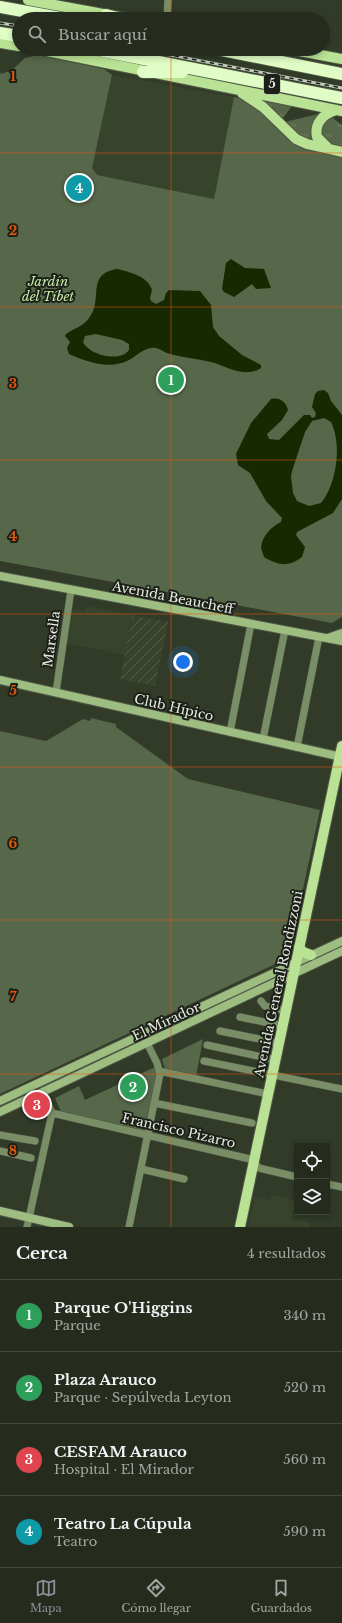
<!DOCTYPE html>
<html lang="es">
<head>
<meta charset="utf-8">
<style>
	body { margin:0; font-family:"Libre Baskerville",serif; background:#31382b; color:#f1f3f6 }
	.controls { position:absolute; right:12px; bottom:12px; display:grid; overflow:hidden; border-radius:0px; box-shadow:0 2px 6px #0003 }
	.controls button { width:36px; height:36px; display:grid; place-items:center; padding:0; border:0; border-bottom:1px solid #42483c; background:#252c1e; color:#f1f3f6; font:20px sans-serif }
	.you { position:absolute; left:183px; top:662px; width:14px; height:14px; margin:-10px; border:3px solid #fff; border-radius:50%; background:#1a73e8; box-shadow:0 0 0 6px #1a73e833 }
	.badge { display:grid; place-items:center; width:26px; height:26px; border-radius:50%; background:#8c9099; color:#fff; font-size:13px; font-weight:700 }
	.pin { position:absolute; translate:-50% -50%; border:2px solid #fff; box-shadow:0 1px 4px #0006 }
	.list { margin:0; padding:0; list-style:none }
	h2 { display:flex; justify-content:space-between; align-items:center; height:52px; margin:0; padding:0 16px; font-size:17px }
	h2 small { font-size:13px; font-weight:400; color:#a3a7a4 }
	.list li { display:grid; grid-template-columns:26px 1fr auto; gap:12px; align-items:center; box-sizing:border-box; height:72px; padding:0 16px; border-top:1px solid #42483c }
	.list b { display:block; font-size:15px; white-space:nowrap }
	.list p { margin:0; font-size:13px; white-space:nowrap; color:#a3a7a4 }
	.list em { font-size:13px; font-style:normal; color:#a3a7a4 }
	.icon { flex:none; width:22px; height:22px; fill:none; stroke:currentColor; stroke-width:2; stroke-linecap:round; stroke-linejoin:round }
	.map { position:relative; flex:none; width:342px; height:1227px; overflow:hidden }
	.search { position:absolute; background:#252c1e; box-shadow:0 2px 6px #0003; left:12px; right:12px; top:12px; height:44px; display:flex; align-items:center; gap:10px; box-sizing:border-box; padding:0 14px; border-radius:22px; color:#a3a7a4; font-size:15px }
	.sheet { height:340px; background:#252c1e }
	nav { display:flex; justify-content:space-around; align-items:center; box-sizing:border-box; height:56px; border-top:1px solid #42483c; background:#252c1e; font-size:11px; color:#a3a7a4 }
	nav a { display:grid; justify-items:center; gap:2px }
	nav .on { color:#8c9099 }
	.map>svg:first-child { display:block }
</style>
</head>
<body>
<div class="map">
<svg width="342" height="1227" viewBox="0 0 342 1227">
	<defs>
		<pattern id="industrial-furrows" width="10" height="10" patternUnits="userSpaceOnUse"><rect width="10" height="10" fill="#37442b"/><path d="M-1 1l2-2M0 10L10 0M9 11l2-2" fill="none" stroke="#545f49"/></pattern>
		<pattern id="grass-tufts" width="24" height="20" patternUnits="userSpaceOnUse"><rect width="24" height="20" fill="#576749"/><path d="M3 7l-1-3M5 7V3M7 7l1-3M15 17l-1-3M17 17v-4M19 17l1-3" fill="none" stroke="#6f7d63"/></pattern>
	</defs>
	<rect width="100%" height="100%" fill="#313b28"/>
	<path fill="#37442b" d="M112,75L234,97L214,199L97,175L92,168Z
		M86,606L132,615L125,655L67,643L73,609L85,611Z
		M272,1195L296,1201L292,1219L310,1223V1227H248L255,1197L270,1200Z"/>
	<path fill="url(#industrial-furrows)" d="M132,615L168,622L155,686L120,679Z"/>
	<path fill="url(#grass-tufts)" d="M264,100L292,106L282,119L263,102Z
		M322,113L314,143L299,136L285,122Z
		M330,116L342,125V149C335,147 314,138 319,128C322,123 327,119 330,116Z"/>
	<path fill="#576749" d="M38,55L104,69L112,75L92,168L97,175L214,199L234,97C259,102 270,125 290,138C300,146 329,152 342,156V617L332,623L0,561V72L1,74L12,70L25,58Z
		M91,718L116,724V727L188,779L320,810L288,958L0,1094V731L46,741L83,719L90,721Z
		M203,1039L196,1077L165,1069L162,1059Z
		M155,1067L157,1074L145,1131L61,1112L55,1098L79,1086L85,1100Z"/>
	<path fill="#162900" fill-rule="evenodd" d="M231,259L245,268L264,269L271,288L256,289L252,284L234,297L224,292L222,289L226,263Z
		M117,269C129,272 148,276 152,290L150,298L151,301L156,304L164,300L166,293L169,290L200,291L211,305L213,327L219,336L242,355L261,365V368C246,378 229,368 215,363C201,359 184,358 170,354C165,353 161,349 156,348C145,346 137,356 129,360C110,370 87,362 69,354L67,348L70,342L65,336L66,334C73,329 84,326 89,318C104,300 85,274 117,269ZM96,334L122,340L129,344V350C120,363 89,355 83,342L85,336Z
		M324,390L328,393L331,401L342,415V499L333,513L297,532L296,535L305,547L302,557C288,567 279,566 264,557L261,548C262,536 271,527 281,522L282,518L266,501L250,473L238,465L236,454L251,423L271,399C280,397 286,402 288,410L282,420L267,434L269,439L279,440L304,415H310L312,418L315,417L316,413L312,407L315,394L318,391ZM324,418L331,422C342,444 337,484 321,503L309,506L297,501L293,493L291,477L292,471L305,432L312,421Z"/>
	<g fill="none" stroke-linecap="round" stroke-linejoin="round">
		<g stroke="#4e5745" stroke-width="8">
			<path id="street" d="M167,19L168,0
				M56,692L71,590
				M230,732L251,624
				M263,739L285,630
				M297,747L319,637
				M261,1001L265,1006L286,1011
				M240,1017L283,1026
				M220,1031L279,1043
				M207,1045L276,1060
				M204,1061L342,1089
				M159,1071L268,1094
				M154,1103L252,1123
				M52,1113L250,1159L259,1168L297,1177
				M0,1135L35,1141
				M0,1151L31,1158
				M141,1169L184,1179
				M327,1184L342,1187
				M27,1227L52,1113L43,1092
				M129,1227L160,1074L157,1063L147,1043"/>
		</g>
		<g stroke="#4e5745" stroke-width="10">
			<path id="secondary" d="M0,576L342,641
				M328,638L342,633
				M0,680L342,757
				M0,1101L342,941
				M0,1112L342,951
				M0,1211L69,1227"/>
		</g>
		<g stroke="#4e5745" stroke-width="12">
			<path id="primary" d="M28,0L130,19
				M0,43L19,46
				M37,49L342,111
				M289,49L342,59
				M242,93L263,107L296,139L307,144L342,152
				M329,149L317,137C314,123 324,113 337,110
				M299,947L303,952L311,955
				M240,1227L342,746"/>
		</g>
		<g stroke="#4e5745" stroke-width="14">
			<path id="highway" d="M0,7L66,19
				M106,15L119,19
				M0,33L19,36
				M93,49L342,98
				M217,49L342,74
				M143,72H182"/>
		</g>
		<use href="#street" stroke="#798d67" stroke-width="7"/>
		<use href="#secondary" stroke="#9dbd81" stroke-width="8"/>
		<use href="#primary" stroke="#b9e294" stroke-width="10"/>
		<use href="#highway" stroke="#dffdc5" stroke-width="12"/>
		<g stroke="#c4cbbd" stroke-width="3">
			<path id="rail" d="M0,23L19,26
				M139,49L342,88"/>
		</g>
		<use href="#rail" stroke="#1c2018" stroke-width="1.5" stroke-dasharray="4.5" stroke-linecap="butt"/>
	</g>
	<path fill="none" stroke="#e8590c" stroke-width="1" stroke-opacity="0.55" d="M171,0V19M171,49V1227M0,153H342M0,307H342M0,460H342M0,614H342M0,767H342M0,920H342M0,1074H342"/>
	<g text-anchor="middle" stroke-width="4" stroke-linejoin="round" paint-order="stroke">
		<rect fill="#1c2018" stroke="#a9afa4" stroke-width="1" x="264" y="74" width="16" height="20" rx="3"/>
		<g font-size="12" font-weight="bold" fill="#e6ece0">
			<text x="272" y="88">5</text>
		</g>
		<g font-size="13" font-style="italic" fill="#c7eda6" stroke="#1c2018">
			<text x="48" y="286">Jardín<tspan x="48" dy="15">del Tíbet</tspan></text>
		</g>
		<g font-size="13" fill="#e6ece0" stroke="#1c2018">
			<text transform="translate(173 597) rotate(11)" y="5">Avenida Beaucheff</text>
			<text transform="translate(51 639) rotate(-82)" y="5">Marsella</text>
			<text transform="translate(174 707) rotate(13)" y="5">Club Hípico</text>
			<text transform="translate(278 984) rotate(-78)" y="5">Avenida General Rondizzoni</text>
			<text transform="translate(166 1021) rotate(-25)" y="5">El Mirador</text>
			<text transform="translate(179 1130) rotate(13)" y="5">Francisco Pizarro</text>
		</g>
	</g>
	<g font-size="13" text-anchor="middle" font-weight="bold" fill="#e8590c" stroke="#1c2018" stroke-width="4" stroke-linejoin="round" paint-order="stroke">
		<text x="13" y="81">1</text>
		<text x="13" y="235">2</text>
		<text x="13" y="388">3</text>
		<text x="13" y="541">4</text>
		<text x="13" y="695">5</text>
		<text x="13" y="848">6</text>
		<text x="13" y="1001">7</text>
		<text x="13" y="1155">8</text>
	</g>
</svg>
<div class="controls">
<button><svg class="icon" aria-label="locate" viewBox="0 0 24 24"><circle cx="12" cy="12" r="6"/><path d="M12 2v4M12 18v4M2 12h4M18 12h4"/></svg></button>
<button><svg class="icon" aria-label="layers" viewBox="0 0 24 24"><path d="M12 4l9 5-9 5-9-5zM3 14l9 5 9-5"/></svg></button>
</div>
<div class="you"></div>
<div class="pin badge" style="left:171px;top:380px;background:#2e9e5b">1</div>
<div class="pin badge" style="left:133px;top:1087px;background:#2e9e5b">2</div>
<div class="pin badge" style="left:37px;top:1105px;background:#e0444e">3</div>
<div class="pin badge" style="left:79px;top:188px;background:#0f9aa8">4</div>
<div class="search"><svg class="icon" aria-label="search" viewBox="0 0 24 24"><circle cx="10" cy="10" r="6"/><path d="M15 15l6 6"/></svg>Buscar aquí</div>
</div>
<section class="sheet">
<h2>Cerca<small>4 resultados</small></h2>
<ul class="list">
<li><span class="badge" style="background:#2e9e5b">1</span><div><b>Parque O'Higgins</b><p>Parque</p></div><em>340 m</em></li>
<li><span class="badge" style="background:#2e9e5b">2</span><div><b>Plaza Arauco</b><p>Parque · Sepúlveda Leyton</p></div><em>520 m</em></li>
<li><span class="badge" style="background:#e0444e">3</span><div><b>CESFAM Arauco</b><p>Hospital · El Mirador</p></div><em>560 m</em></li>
<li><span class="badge" style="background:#0f9aa8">4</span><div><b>Teatro La Cúpula</b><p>Teatro</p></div><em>590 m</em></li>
</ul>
</section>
<nav>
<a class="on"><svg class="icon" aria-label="map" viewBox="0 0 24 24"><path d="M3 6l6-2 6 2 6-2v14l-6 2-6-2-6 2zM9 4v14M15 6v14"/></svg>Mapa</a>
<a><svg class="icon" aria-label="directions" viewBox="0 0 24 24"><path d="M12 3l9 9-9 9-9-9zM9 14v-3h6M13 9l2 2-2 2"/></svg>Cómo llegar</a>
<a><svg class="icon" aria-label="saved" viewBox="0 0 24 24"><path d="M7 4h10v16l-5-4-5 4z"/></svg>Guardados</a>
</nav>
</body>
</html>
